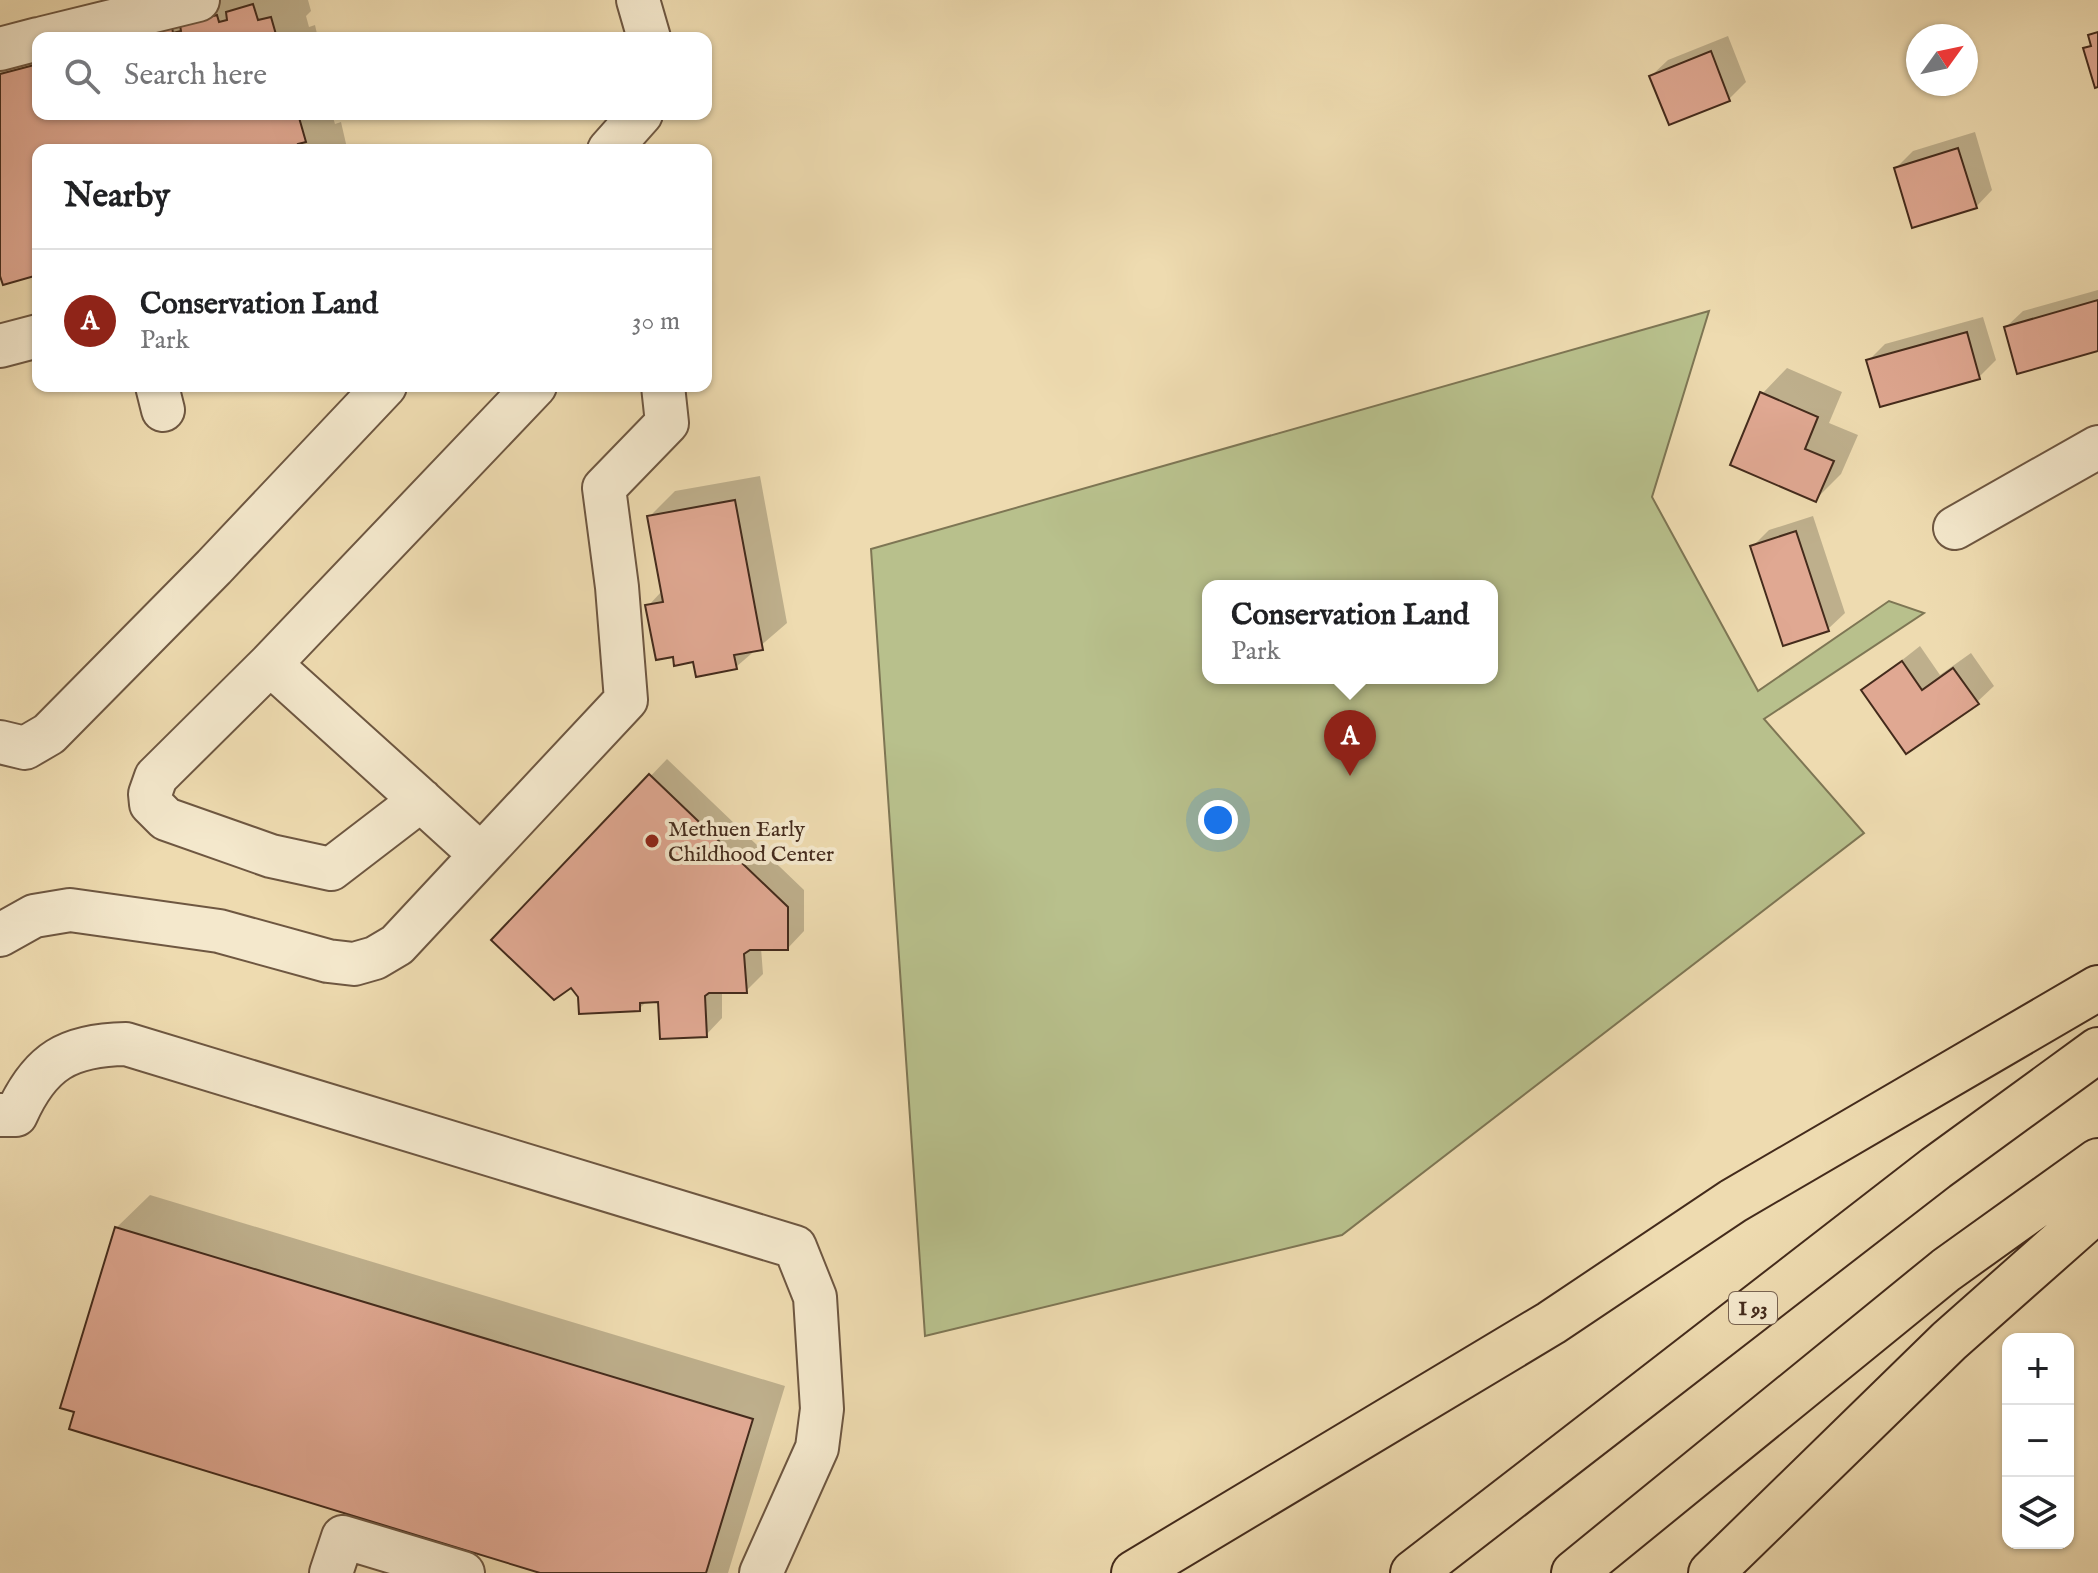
<!DOCTYPE html>
<html lang="en">
<head>
<meta charset="utf-8">
<style>
	body { margin:0; font-family:"IM FELL English",serif; background:#f2f2f2; color:#202124 }
	.controls { position:absolute; right:24px; bottom:24px; display:grid; overflow:hidden; border-radius:16px; box-shadow:0 2px 6px #0004 }
	.controls button { width:72px; height:72px; display:grid; place-items:center; padding:0; border:0; border-bottom:2px solid #e0e0e0; background:#fff; color:#202124; font:40px sans-serif }
	.compass { position:absolute; left:1906px; top:24px; width:72px; height:72px; border-radius:50%; background:#fff; box-shadow:0 2px 6px #0004; rotate:57deg }
	.you { position:absolute; left:1218px; top:820px; width:28px; height:28px; margin:-20px; border:6px solid #fff; border-radius:50%; background:#1a73e8; box-shadow:0 0 0 12px #1a73e833 }
	.badge { display:grid; place-items:center; width:52px; height:52px; border-radius:50%; background:#8f2418; color:#fff; font-size:26px; font-weight:700 }
	.pin { position:absolute; translate:-50% -66px; filter:drop-shadow(0 2px 4px #0008) }
	.pin::after { content:''; position:absolute; top:42px; width:28px; height:24px; background:inherit; clip-path:polygon(0 0,100% 0,50% 100%) }
	.popup { position:absolute; left:1202px; top:580px; width:296px; height:104px; box-sizing:border-box; display:grid; place-content:center; border-radius:16px; background:#fff; filter:drop-shadow(0 2px 6px #0005); font-size:26px; white-space:nowrap; color:#757577 }
	.popup b { font-size:30px; color:#202124 }
	.popup::after { content:''; position:absolute; left:50%; top:100%; margin-left:-16px; border:16px solid transparent; border-top-color:#fff }
	.list { margin:0; padding:0; list-style:none }
	h2 { display:flex; justify-content:space-between; align-items:center; height:104px; margin:0; padding:0 32px; font-size:34px }
	h2 small { font-size:26px; font-weight:400; color:#757577 }
	.list li { display:grid; grid-template-columns:52px 1fr auto; gap:24px; align-items:center; box-sizing:border-box; height:144px; padding:0 32px; border-top:2px solid #e0e0e0 }
	.list b { display:block; font-size:30px; white-space:nowrap }
	.list p { margin:0; font-size:26px; white-space:nowrap; color:#757577 }
	.list em { font-size:26px; font-style:normal; color:#757577 }
	.icon { flex:none; width:44px; height:44px; fill:none; stroke:currentColor; stroke-width:2; stroke-linecap:round; stroke-linejoin:round }
	.map { position:relative; flex:none; width:2098px; height:1573px; overflow:hidden }
	.search { position:absolute; background:#fff; box-shadow:0 2px 6px #0004; left:32px; top:32px; width:680px; height:88px; display:flex; align-items:center; gap:20px; box-sizing:border-box; padding:0 28px; border-radius:16px; color:#757577; font-size:30px }
	.panel { position:absolute; background:#fff; box-shadow:0 2px 6px #0004; left:32px; top:144px; width:680px; height:248px; border-radius:16px }
	.map>svg:first-child { display:block }
</style>
</head>
<body>
<div class="map">
<svg width="2098" height="1573" viewBox="0 0 2098 1573">
	<rect width="100%" height="100%" fill="#eedbb0"/>
	<filter id="stains"><feTurbulence type="fractalNoise" baseFrequency=".0025" numOctaves="4"/><feColorMatrix values="0 0 0 0 .2 0 0 0 0 .09 0 0 0 0 .02 0 0 0 .5 -.17"/></filter>
	<radialGradient id="worn" r=".72"><stop offset=".6" stop-color="#630" stop-opacity="0"/><stop offset="1" stop-color="#630" stop-opacity=".3"/></radialGradient>
	<path fill="#b8c08c" stroke="#7e7654" stroke-width="2" fill-rule="evenodd" d="M1709,311L1652,497L1758,691L1889,601L1924,613L1764,719L1864,833L1342,1235L925,1336L871,549ZM1208,586H1492V678H1208Z"/>
	<path fill="#0003" d="M208,0H308L311,11L306,16L309,27L315,25L318,38H49Z
		M1728,36L1746,82L1729,99L1651,76L1668,60Z
		M38,41V114H332L335,124L341,122L347,148L38,150V273L0,280V52Z
		M1975,132L1992,190L1976,207L1896,168L1913,151Z
		M2098,290V349L2006,327L2023,311Z
		M1983,317L1996,360L1979,377L1868,361L1885,344Z
		M1787,368L1842,392L1829,423L1858,435L1841,474L1816,499L1762,394Z
		M760,476L787,623L736,667L675,655L648,606L663,590L649,517L675,491Z
		M1813,516L1845,613L1828,629L1752,547L1769,530Z
		M1920,646L1940,675L1971,653L1994,686L1977,702L1864,690Z
		M667,759L804,890V931L788,948H761L763,974L746,991H722V1018L706,1035L660,1000L647,1001L639,1009L580,997L572,985L494,940Z
		M150,1195L785,1386L728,1573H546L116,1228Z"/>
	<path fill="#e0a892" stroke="#442b1c" stroke-width="2" d="M253,4L258,20L271,17L277,38H134L172,27L173,33L181,31L180,25L217,15L219,22L227,20L226,12Z
		M2098,32V87L2095,88L2083,48L2091,46L2088,35Z
		M1711,51L1730,101L1669,125L1649,76Z
		M38,64V114H298L306,142L298,144L300,150H38V275L3,285L0,276V74Z
		M1958,148L1977,208L1912,228L1894,168Z
		M2098,300V351L2017,374L2004,327Z
		M1967,332L1980,379L1880,407L1866,360Z
		M1760,392L1818,417L1805,449L1834,461L1816,502L1730,465Z
		M735,500L763,650L734,655L737,669L696,677L693,662L674,666L673,657L656,660L645,605L663,602L647,516Z
		M1796,531L1829,631L1783,646L1750,546Z
		M1902,661L1922,690L1953,668L1979,704L1906,754L1861,690Z
		M649,774L788,907V950H750L744,954L747,993H709L705,996L707,1037L660,1039L658,1002L640,1003V1011L579,1014L578,997L571,988L554,1000L491,940Z
		M115,1227L753,1419L706,1573H540L69,1429L74,1412L60,1408Z"/>
	<g fill="none" stroke-linecap="round" stroke-linejoin="round">
		<g stroke="#6e5741" stroke-width="46">
			<path id="minor" d="M638,0L649,38
				M43,38L198,0
				M0,49L38,39
				M609,150L641,114
				M0,346L38,336
				M157,386L163,410
				M1955,528L2098,447
				M270,664L535,386
				M0,742L25,748L49,734L214,567L385,386
				M481,855L626,700L617,587L604,488L667,423L663,386
				M0,935L34,916L70,910L219,931L328,961L354,964L375,958L397,945L481,855C411,791 341,728 270,664L156,777L150,794L151,804L166,819L271,856L331,869L421,800
				M0,1115H16C40,1061 68,1045 126,1044L795,1247L815,1297L822,1409L817,1448L761,1573
				M331,1573L343,1537L463,1573"/>
		</g>
		<g stroke="#442b1c" stroke-width="48">
			<path id="highway" d="M1134,1573L1551,1323L1733,1201L2098,988
				M1413,1573L1936,1168L2098,1050
				M1574,1573L1946,1270L2098,1161
				M1711,1573L1949,1341L2098,1209"/>
		</g>
		<use href="#minor" stroke="#f4e8cc" stroke-width="42"/>
		<use href="#highway" stroke="#eedbb0" stroke-width="44"/>
	</g>
	<circle fill="#8f2418" stroke="#f4e8cc" stroke-width="3" cx="652" cy="841" r="8"/>
	<g text-anchor="middle" stroke-width="8" stroke-linejoin="round" paint-order="stroke">
		<rect fill="#f4e8cc" stroke="#796451" stroke-width="2" x="1729" y="1292" width="48" height="32" rx="6"/>
		<g font-size="20" font-weight="bold" fill="#442b1c">
			<text x="1753" y="1315">I 93</text>
		</g>
		<g font-size="22" fill="#442b1c" stroke="#f4e8cc" text-anchor="start">
			<text x="668" y="836">Methuen Early<tspan x="668" dy="25">Childhood Center</tspan></text>
		</g>
	</g>
	<rect width="100%" height="100%" filter="url(#stains)"/>
	<rect width="100%" height="100%" fill="url(#worn)"/>
</svg>
<div class="controls">
<button>+</button>
<button>−</button>
<button><svg class="icon" aria-label="layers" viewBox="0 0 24 24"><path d="M12 4l9 5-9 5-9-5zM3 14l9 5 9-5"/></svg></button>
</div>
<svg class="compass" viewBox="-18 -18 36 36"><path d="M0-13l5 13h-10z" fill="#e53935"/><path d="M0 13l5-13h-10z" fill="#757577"/></svg>
<div class="you"></div>
<div class="pin badge" style="left:1350px;top:776px">A</div>
<div class="popup"><b>Conservation Land</b>Park</div>
<div class="search"><svg class="icon" aria-label="search" viewBox="0 0 24 24"><circle cx="10" cy="10" r="6"/><path d="M15 15l6 6"/></svg>Search here</div>
<section class="panel">
<h2>Nearby<small></small></h2>
<ul class="list">
<li><span class="badge">A</span><div><b>Conservation Land</b><p>Park</p></div><em>30 m</em></li>
</ul>
</section>
</div>
</body>
</html>
